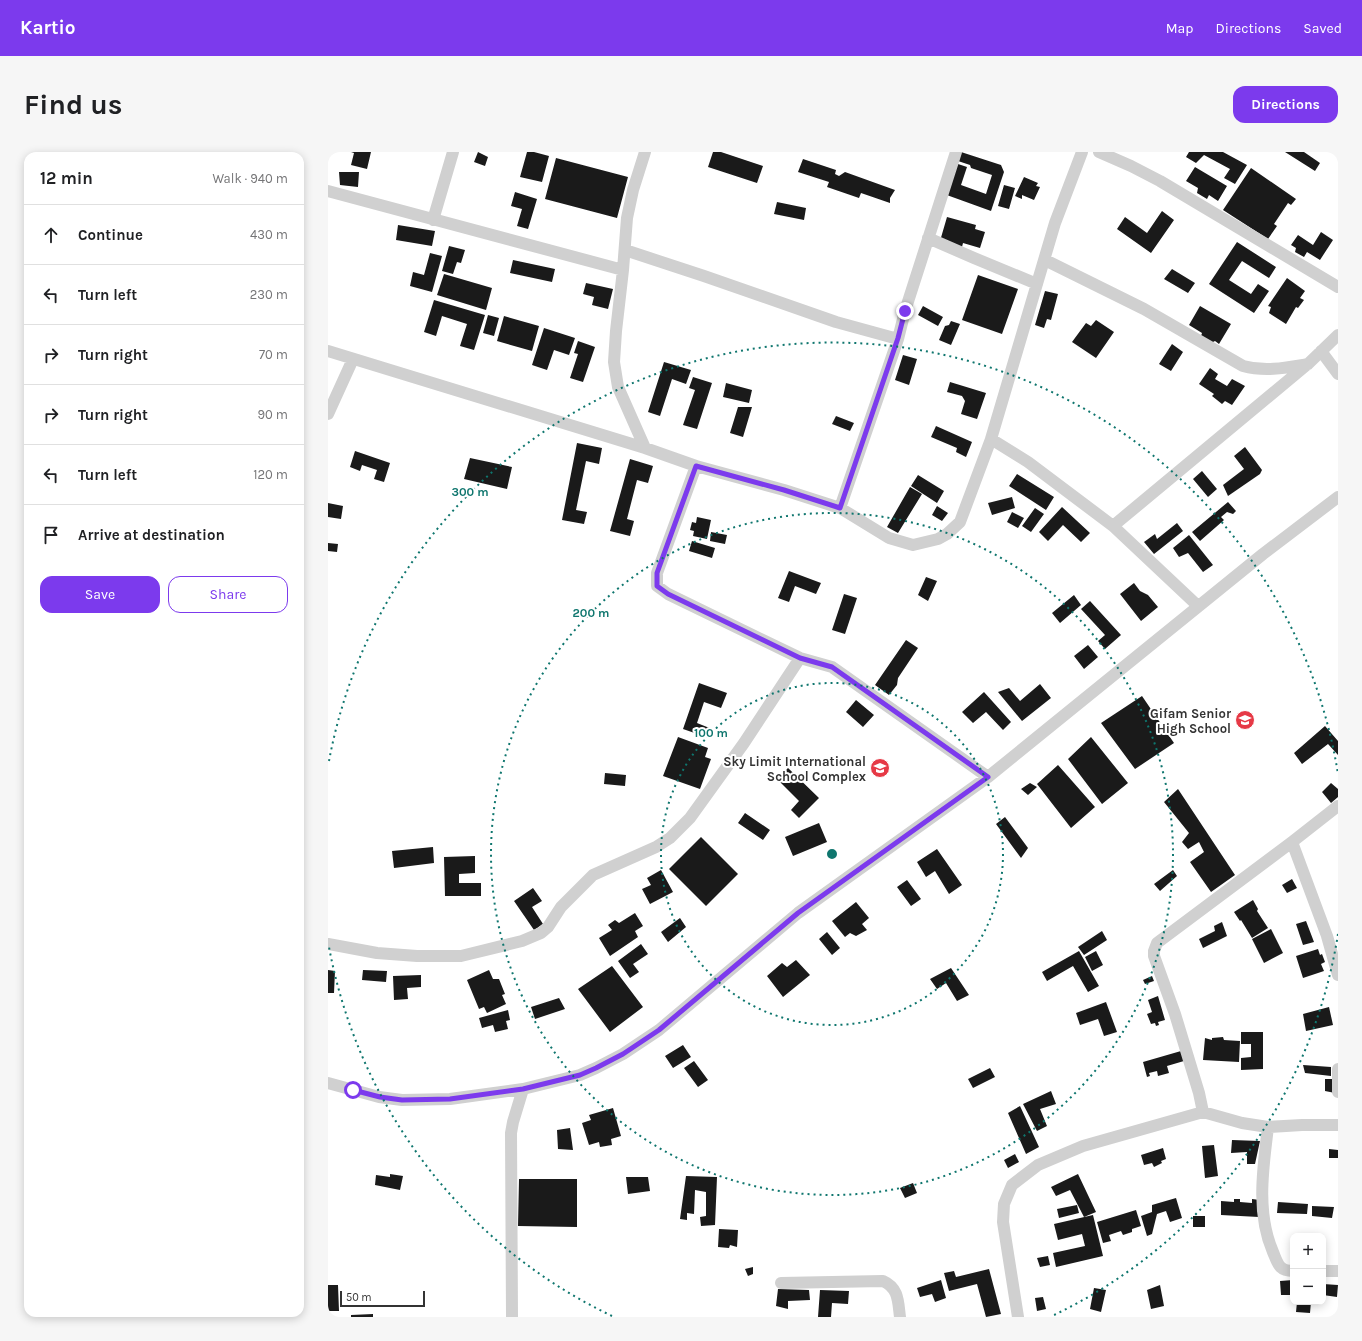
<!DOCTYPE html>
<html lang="en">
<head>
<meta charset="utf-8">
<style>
	body { margin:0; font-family:Karla,sans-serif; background:#f6f6f6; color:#202124 }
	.controls { position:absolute; right:12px; bottom:12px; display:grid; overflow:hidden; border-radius:8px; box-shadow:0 2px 10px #0003 }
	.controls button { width:36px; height:36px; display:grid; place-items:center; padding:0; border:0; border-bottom:1px solid #e0e0e0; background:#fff; color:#202124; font:20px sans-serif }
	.scale { position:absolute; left:12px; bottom:10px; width:85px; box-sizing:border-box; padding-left:4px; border:2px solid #333; border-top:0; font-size:11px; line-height:14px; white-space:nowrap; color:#333; -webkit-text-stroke:3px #fff; paint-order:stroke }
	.stop { position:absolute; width:12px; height:12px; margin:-9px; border:3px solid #7c3aed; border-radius:50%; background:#fff }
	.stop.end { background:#7c3aed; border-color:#fff; box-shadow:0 1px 4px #0008 }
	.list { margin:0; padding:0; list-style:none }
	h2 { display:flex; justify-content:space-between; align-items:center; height:52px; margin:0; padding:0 16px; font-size:17px }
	h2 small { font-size:13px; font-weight:400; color:#757577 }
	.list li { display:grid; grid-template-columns:26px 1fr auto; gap:12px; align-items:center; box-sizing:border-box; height:60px; padding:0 16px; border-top:1px solid #e0e0e0 }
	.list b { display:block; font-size:15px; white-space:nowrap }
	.list em { font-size:13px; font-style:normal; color:#757577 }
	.actions { display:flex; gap:8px; padding:12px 16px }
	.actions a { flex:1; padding:9px 0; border:1px solid #7c3aed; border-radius:12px; text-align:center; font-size:14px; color:#7c3aed }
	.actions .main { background:#7c3aed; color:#fff }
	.icon { flex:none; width:22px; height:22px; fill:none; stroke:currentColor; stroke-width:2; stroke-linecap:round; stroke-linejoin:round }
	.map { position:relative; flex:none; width:1010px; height:1165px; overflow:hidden; border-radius:12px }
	header { display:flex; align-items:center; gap:24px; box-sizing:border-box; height:56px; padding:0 20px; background:#7c3aed; color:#fff }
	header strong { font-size:19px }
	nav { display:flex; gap:22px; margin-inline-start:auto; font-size:14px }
	.intro { display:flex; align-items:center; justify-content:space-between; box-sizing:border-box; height:96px; padding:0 24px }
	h1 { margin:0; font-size:28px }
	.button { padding:10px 18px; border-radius:12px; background:#7c3aed; color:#fff; font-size:14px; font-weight:700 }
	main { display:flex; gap:24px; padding:0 24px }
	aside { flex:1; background:#fff; border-radius:12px; box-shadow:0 2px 10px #0003 }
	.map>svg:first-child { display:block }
</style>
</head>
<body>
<header>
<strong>Kartio</strong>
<nav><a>Map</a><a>Directions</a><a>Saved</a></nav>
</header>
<div class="intro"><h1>Find us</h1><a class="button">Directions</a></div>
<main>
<aside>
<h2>12 min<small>Walk · 940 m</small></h2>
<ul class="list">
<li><svg class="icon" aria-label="ahead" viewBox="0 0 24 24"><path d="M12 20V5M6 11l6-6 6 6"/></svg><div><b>Continue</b></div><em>430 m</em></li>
<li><svg class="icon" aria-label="left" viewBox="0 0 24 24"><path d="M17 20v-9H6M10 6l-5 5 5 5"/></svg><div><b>Turn left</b></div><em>230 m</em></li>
<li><svg class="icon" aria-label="right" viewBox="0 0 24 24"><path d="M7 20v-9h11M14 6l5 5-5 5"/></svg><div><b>Turn right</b></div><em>70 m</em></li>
<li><svg class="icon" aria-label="right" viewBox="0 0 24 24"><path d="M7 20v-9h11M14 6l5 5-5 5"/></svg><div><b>Turn right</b></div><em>90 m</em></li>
<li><svg class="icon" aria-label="left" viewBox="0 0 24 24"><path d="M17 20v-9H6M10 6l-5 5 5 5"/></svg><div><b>Turn left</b></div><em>120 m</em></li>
<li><svg class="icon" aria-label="arrive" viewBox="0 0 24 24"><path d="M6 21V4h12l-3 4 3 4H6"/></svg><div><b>Arrive at destination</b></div></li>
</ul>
<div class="actions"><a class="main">Save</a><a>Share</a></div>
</aside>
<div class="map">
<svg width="1010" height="1165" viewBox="0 0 1010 1165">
	<rect width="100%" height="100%" fill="#fff"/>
	<path fill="#1a1a1a" d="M23,0H43L39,17L23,13L26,1Z
		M150,0L160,5L157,14L146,10Z
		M199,0H206L221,4L214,30L192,25Z
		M385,0H393L435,14L429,31L380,15Z
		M633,0L673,13L676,20L663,59L616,42L627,11L639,15L633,33L658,42L664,23L643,16L642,13L630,9Z
		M861,0H895L919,13L907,32L896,26L902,17L876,3L868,11L858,5Z
		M957,0H976L992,11L987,19Z
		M228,6L300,25L289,66L217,47Z
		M475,7L508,18L507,22L511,24L517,20L567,38L562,46V51L533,41L531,46L499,35L501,30L470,20Z
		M867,15L899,34L890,49L881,43L879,47L869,41L870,36L858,29Z
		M923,16L968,47L963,53L960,51L946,72L949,74L940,87L895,58Z
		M11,20H31L30,35L12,33Z
		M696,25L710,31L708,34L712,35L706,48L694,43V47L687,44Z
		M676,33L687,36L681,57L670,54Z
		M187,40L209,47L200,77L189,74L194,57L183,54Z
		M449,50L478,56L476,68L446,62Z
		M834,59L846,68L823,101L789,77L797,65L819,81Z
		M619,65L648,73L647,77L657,80L652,96L635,91L634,95L612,89Z
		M70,73L107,79L104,94L68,88Z
		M993,80L1005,88L992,108L979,100L976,105L967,100L968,96L963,93L970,83L985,93Z
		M909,90L948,115L941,126L914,109L901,128L923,142L930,132L941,139L926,161L881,132Z
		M121,94L137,98L133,111L129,110L125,122L114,119Z
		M102,101L114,104L104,140L82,134L85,120L96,123Z
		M185,108L227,117L224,130L182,121Z
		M844,117L867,131L860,141L836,127Z
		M116,122L164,136L158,158L109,143Z
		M650,123L690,137L674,182L634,168Z
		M959,126L977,139L972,146L976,148L970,156L968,155L958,172L941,161L943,155L940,154Z
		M258,131L285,137L280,157L264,153L266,145L255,142Z
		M717,139L730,142L723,168L719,167L716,176L707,173Z
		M106,148L157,163L146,198L132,194L139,172L114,164L108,184L96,180Z
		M595,154L615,165L610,174L590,163Z
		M872,154L903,172L891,192L887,189L883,191L873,184L874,181L861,173Z
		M160,163L171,166L166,184L155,181Z
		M176,164L211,174L204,199L169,189Z
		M768,168L786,180L768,206L744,190L758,171L763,174Z
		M623,169L632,172L623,193L611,188L617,174L621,173Z
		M216,176L247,186L241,203L226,198L219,218L204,213Z
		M250,189L267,195L255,230L242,226L250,202L246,201Z
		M844,192L855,200L843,219L831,212Z
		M575,203L589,207L581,233L567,228Z
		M336,210L363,218L358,232L344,227L332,264L320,260Z
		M882,216L890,222L887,227L899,234L904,227L917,234L904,253L897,249L894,252L884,244L886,242L871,232Z
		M365,225L384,231L369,277L355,273L367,238L361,236Z
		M622,230L658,241L649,267L633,262L637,249L634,244L619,240Z
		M398,231L424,238L421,251L395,245Z
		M410,255H424L415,285L402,281Z
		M508,264L526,271L522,279L504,272Z
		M608,274L644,290L638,305L628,300L629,296L603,285Z
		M249,291L274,296L271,312L258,309L248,358L259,360L256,372L234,368Z
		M917,295L934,318L932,322L900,344L895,333L916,317L906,304Z
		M27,299L62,311L56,330L46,327L49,318L34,313L32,319L22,315Z
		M142,306L184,315L179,337L136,327Z
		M302,307L325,314L320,331L309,328L299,367L306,369L302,384L282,379Z
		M874,319L889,337L880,345L865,327Z
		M689,322L726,345L718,358L681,334Z
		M590,323L616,339L609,351L583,334Z
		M582,335L594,342L570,381L559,375Z
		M684,345L687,356L664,363L660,351Z
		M900,350L908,359L905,362L899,360L893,365L896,368L872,389L864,380Z
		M0,351L15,354L13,367L0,365Z
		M609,354L620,361L614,369L604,363Z
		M734,355L762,381L753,390L735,373L720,389L711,380Z
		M707,356L716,362L703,380L694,374Z
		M684,360L696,366L690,376L679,370Z
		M369,365L383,368L379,387L365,384L366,379L362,378L364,370L368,371Z
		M849,371L855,379L826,402L816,390L827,382L829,387Z
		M383,380L399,383L397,392L382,389Z
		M861,383L885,413L875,420L860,401L851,405L845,396Z
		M364,389L387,396L384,406L361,399Z
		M0,391L10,392L9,400L0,399Z
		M461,419L493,431L488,442L467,434L461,450L450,446Z
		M598,425L609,429L600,449L590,443Z
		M806,431L812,439L820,443L830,455L813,469L792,442Z
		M516,442L529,446L517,482L504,478Z
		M746,443L753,453L732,471L724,461Z
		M762,449L793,483L777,497L770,489L777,483L753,457Z
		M578,488L590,496L570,526L569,533L561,543L547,533Z
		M760,493L770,505L756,517L746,504Z
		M371,531L399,541L393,556L376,550L369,571L384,577L381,586L355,577Z
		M712,532L723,546L694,569L670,540L681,536L692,549Z
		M656,540L683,570L675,578L658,560L645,571L634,560Z
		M814,544L846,591L807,617L773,571Z
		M528,548L546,563L535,575L518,560Z
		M997,574L1010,589V603L1000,592L974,612L966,601Z
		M350,585L380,596L377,605L383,607L372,637L335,624Z
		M763,585L800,631L774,652L740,607Z
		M730,613L767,655L743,676L709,632Z
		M460,616L491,646L471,666L463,658L471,649L449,627Z
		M277,621L298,623L297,634L276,632Z
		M702,631L709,635L700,643L693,637Z
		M1003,631L1010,637V645L1003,651L994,640Z
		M850,637L907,723L883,740L862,710L876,700L871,690L860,697L854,690L861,681L836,650Z
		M417,661L442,678L435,688L410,671Z
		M677,665L700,696L693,706L668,672Z
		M491,671L499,690L465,704L457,685Z
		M373,685L410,722L378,754L341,717Z
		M105,695L106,711L66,716L64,699Z
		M609,697L634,733L621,742L607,719L598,725L589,710Z
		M147,704V721L131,722V731H153V744H117L116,705Z
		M333,718L345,740L322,752L314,737L323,733L319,726Z
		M845,718L849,724L832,739L826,732Z
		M964,727L969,736L959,741L954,733Z
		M579,728L593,747L583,754L569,735Z
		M205,736L214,749L204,755L215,772L206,778L186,749Z
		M925,748L930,757L929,759L940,776L924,786L913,768L912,769L906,760Z
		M528,750L541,766L534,772L539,778L528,784L522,781L517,785L504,769Z
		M307,761L315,774L307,779L310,785L282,804L271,786L284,778L280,773L287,768L291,771Z
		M352,766L358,775L340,790L333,780Z
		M978,769L986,790L975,793L968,772Z
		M894,770L899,784L875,796L871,787L887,779L886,774Z
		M943,777L955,801L936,811L924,787Z
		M774,779L779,788L756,803L750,795Z
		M499,780L512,796L504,803L491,787Z
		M313,792L320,802L305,812L311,820L302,826L290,809Z
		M990,797L992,803L994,802L997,810L993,812L996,819L975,826L968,804Z
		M751,799L771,834L760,840L745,814L719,829L714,820Z
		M768,799L775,813L764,819L757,805Z
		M468,808L482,823L455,845L439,824L454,811L459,815Z
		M284,814L315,855L282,880L250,837Z
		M623,816L641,843L629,849L618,831L609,837L602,827Z
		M0,818L7,819L6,841H0Z
		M35,818L59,819L58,830L34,828Z
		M161,818L165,827H171L177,842L174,843L178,852L159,861L156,855L151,857L139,828Z
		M93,823V835L79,836L80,847L66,848L65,824Z
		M824,824L826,829L817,832L815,828Z
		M830,844L837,868L830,870L831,873L828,874L827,871L823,872L819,862L824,860L820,848Z
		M231,846L237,857L207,867L203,855Z
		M778,850L789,880L776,884L770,867L752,873L748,861Z
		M1001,855L1005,873L978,879L975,862Z
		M180,858L182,868L178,869L180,877L167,880L165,873L154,876L151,866Z
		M913,880H935V917L913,918V906L923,905V892H913Z
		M895,885L896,888L912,889L911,910L875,908L877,886L884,888V886Z
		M355,893L363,905L345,916L337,904Z
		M853,899L856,909L839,914L841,921L830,924L829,919L821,921L822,924L819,925L815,910Z
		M366,909L380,928L370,935L356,916Z
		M975,913L1003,915V924L977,921Z
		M662,916L667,925L645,936L640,927Z
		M997,927H1006L1007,941L997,939Z
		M723,939L728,952L712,957L719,974L709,979L695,952Z
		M692,954L711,995L698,1002L680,961Z
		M285,956L293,984L283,987L284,993L272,995L271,990L261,993L254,971L263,968L261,963Z
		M242,976L245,998L230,997L229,978Z
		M904,988L932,989L927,1012H919V1000L903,1001Z
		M886,993L890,1024L877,1026L874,994Z
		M835,996L838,1007L833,1009L834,1011L826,1015L824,1011L816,1013L813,1003Z
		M1001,997L1010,998V1006H1001Z
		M687,1002L691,1010L680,1016L676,1008Z
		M62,1022L75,1024L72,1038L47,1033L48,1023L62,1025Z
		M750,1022L768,1060L756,1065L742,1038L728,1044L723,1035Z
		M358,1024L389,1025L387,1073L373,1074L372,1065L378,1064V1040L367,1038L366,1062L359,1061V1068L352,1067Z
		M298,1025H320L322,1039L300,1042Z
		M191,1027H249V1075L190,1074Z
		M585,1031L589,1041L577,1046L572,1036Z
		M848,1046L854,1066L842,1070L838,1059L829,1062L824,1082L819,1084L813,1064L824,1060V1053Z
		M906,1047H912V1050L924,1051V1047L932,1048L931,1065L893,1063V1049L906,1050Z
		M950,1050L980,1052L979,1062L949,1061Z
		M749,1053L751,1061L731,1066L729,1057Z
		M984,1054L1006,1055L1004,1066L984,1064Z
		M808,1058L813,1074L804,1077V1080L795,1083L793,1079L781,1083L783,1089L775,1091L769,1070Z
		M765,1063L775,1104L728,1115L725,1101L757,1094L754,1082L730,1088L726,1072Z
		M865,1064H877V1075H865Z
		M391,1077L410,1078L409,1095L402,1093L401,1096L390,1095Z
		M720,1104L722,1113L712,1115L709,1106Z
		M425,1115V1122L420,1124L417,1117Z
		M661,1117L673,1162L658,1165L649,1132L621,1139L616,1121L626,1119L628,1125Z
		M613,1128L618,1146L607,1150L604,1142L592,1145L589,1136Z
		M965,1128V1143H953L952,1129Z
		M995,1132L1010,1133L1009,1145L995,1143Z
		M0,1133H10L11,1159H0Z
		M832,1133L836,1154L823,1157L819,1138Z
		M766,1136L778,1138L773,1160L762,1157Z
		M450,1137L481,1138L482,1148L460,1149V1157L448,1154Z
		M492,1138L521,1139L520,1152L504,1151L503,1165H490Z
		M715,1145L718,1157L709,1159L707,1146Z
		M969,1150H983L982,1161L968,1160Z
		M45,1162V1165H23V1163Z"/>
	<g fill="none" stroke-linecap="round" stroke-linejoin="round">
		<path stroke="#d0d0d0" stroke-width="12" d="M317,0L305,38L299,66L295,118L288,179L286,210L290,235L317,296
			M771,0L803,14L832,29L1010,135
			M0,39L295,118
			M105,68L125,0
			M600,86L646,106L709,132
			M297,98L376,124L508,170L570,187
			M717,108L816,157L915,214C937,220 957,216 980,212
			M0,199L317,296L368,314L456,338L512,356L561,386L585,393L610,387L619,382L632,370L663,287L727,71L754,0
			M993,199L1010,222
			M0,262L25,207
			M663,287L700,310L785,374L981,211L1010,183
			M368,314L329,421V434L340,442L472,506L504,515L660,625
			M512,356L570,187L577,159L628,0
			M785,374L870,454
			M964,690L999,784L1010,823
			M0,792L49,801L89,804H133L194,789L213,781L220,775L233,755L265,723L328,695L342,686L362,666L416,591L472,506
			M1010,917V940
			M0,931L51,945L74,948L122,947L195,937
			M875,960L871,941L847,862L826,804V799L829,791L964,690L1010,654
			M940,975C935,1016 928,1061 945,1100C950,1112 951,1119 965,1119
			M995,1119H1010
			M453,1131L555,1129C571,1136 570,1150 572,1165
			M184,1165L183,981L185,970L195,937L252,923L268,916L295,902L331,878L470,761L660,625L935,402L1010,345
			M690,1165L675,1070L676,1052L684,1033L710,1013L755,994L875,960L914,971L940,975L974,973H1010"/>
	</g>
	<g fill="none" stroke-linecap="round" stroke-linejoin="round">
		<path stroke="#7c3aed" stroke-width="5" d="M25,938L52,945L74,948L122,947L195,937L252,923L268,916L295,902L331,878L470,761L660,625L504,515L472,506L340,442L329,434V421L368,314L456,338L512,356L570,186L577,159"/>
	</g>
	<g fill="none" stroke="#0f766e" stroke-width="2" stroke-dasharray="2 4">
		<circle cx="504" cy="702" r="171"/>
		<circle cx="504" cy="702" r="341"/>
		<path d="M1010 782A512 512 0 0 1 724 1164M284 1164A512 512 0 0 1 1 795M1 609A512 512 0 0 1 1010 622"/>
	</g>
	<defs>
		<g id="school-disc" transform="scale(1)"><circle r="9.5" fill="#e63946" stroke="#fff"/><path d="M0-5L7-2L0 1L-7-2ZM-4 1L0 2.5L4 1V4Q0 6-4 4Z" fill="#fff"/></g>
	</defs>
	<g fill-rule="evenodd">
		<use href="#school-disc" x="917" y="568"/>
		<use href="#school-disc" x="552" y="616"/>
	</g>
	<g text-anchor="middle" stroke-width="4" stroke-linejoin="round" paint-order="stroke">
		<g font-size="13" font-weight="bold" fill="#333" stroke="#fff" text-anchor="end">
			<text x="903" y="566">Gifam Senior<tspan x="903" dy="15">High School</tspan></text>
			<text x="538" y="614">Sky Limit International<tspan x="538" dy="15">School Complex</tspan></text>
		</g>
	</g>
	<circle cx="504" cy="702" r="6" fill="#0f766e" stroke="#fff" stroke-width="2"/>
	<g font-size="12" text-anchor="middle" font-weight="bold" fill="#0f766e" stroke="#fff" stroke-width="4" stroke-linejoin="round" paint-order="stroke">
		<text x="142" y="344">300 m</text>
		<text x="263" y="465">200 m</text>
		<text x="383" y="585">100 m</text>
	</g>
</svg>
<div class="controls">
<button>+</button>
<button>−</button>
</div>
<div class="scale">50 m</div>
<div class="stop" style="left:25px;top:938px"></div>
<div class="stop end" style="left:577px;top:159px"></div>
</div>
</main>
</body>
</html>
